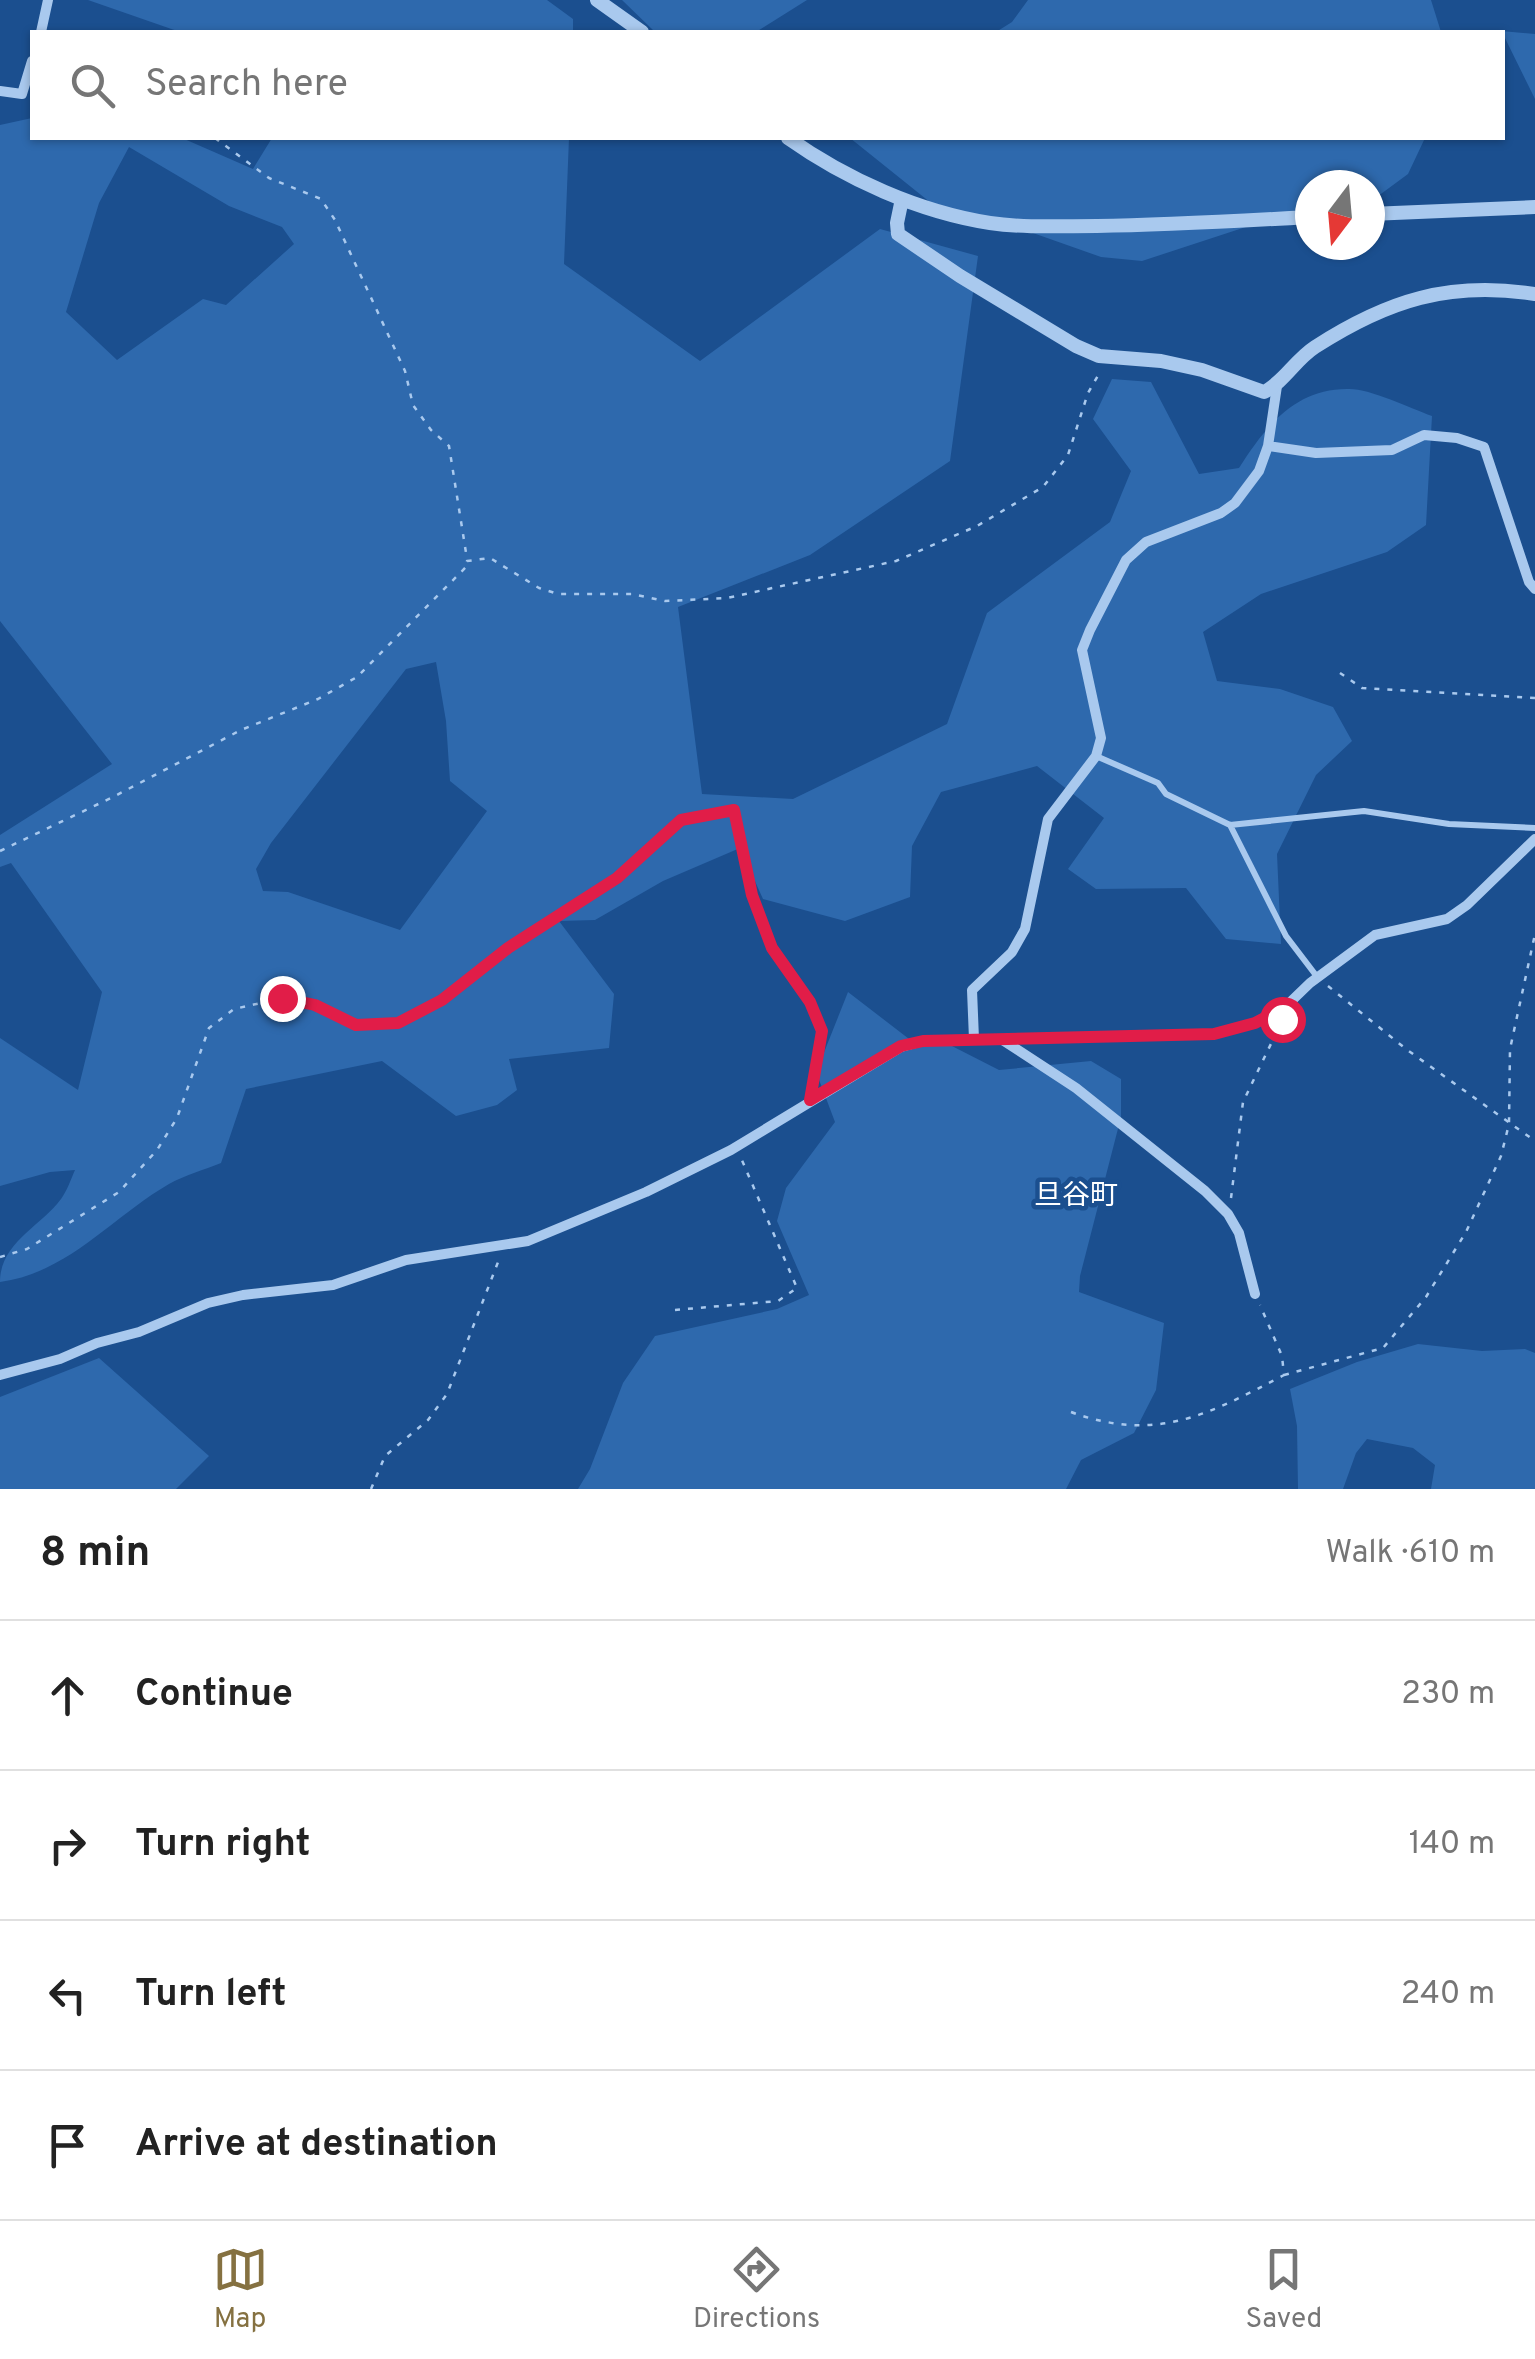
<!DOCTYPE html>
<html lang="en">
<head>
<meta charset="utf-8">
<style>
	body { margin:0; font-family:Overpass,"Noto Sans JP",sans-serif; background:#f2f2f2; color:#222 }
	.compass { position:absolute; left:1295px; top:170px; width:90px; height:90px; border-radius:50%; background:#fff; box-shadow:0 2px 8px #0004; rotate:196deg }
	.stop { position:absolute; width:30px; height:30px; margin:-22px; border:8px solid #e11d48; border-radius:50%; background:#fff }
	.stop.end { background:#e11d48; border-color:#fff; box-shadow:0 2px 10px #0008 }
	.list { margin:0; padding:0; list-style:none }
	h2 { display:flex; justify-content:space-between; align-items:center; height:130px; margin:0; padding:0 40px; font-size:42px }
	h2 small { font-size:32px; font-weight:400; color:#767676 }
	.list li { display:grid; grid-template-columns:65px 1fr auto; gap:30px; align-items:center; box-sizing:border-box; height:150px; padding:0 40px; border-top:2px solid #e0e0e0 }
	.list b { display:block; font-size:38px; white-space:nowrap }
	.list em { font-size:32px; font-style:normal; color:#767676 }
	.icon { flex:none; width:55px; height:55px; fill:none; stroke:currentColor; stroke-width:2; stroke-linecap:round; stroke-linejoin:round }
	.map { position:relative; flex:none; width:1535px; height:1489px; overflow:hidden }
	.search { position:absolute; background:#fff; box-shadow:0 2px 8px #0004; left:30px; right:30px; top:30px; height:110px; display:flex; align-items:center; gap:25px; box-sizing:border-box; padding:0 35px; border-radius:0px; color:#767676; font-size:38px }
	.sheet { height:730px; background:#fff }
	nav { display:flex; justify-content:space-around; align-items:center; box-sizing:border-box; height:140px; border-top:2px solid #e0e0e0; background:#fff; font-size:28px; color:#767676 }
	nav a { display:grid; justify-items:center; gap:5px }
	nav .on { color:#857141 }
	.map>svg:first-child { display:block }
</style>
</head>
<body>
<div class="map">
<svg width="1535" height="1489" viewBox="0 0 1535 1489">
	<rect width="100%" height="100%" fill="#1b4f8f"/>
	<path fill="#2e69ad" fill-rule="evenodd" d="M88,0H547L573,19V32H180Z
		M622,0H807L756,32H655Z
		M1028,0H1431L1441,32H996L1012,22Z
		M1501,31L1535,34V99L1502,32Z
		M32,118V138H182L253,169L272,138H569L564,264L700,361L880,229L978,256L950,461L810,555L678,607L702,794L793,799L947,724L987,613L1110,522L1131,471L1093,419L1112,379L1151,382L1199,474L1239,468C1265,427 1295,388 1349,389C1371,389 1410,408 1432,416L1426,525L1387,552L1261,594L1203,632L1217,681L1280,689L1333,707L1352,741L1316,775L1277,854L1281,944L1226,939L1186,888L1096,889L1068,869L1104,818L1037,766L941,792L912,846L910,897L845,921L763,899L740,848L663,881L595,920L559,921L614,994L609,1048L509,1059L517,1090L497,1105L456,1116L382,1061L246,1089L221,1163C204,1170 185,1175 169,1184C112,1217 68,1273 0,1282C0,1243 40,1227 61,1199C67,1191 71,1179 75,1170L50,1172L0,1186V1038L78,1090L102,992L11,863L0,867V835L112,764L0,621V125ZM129,147L229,206L282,227L294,244L226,305L203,299L117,360L66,312L99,203ZM436,662L446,721L450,781L487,811L400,930L288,892L263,891L256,869L271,843L406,669Z
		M850,138H1425L1408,174L1370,202V185H1310V220L1258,223L1142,261L1101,257L999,221L936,207Z
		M848,992L913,1042L950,1045L999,1070L1091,1061L1121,1079V1117L1080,1276L1079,1292L1164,1323L1156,1390L1134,1433L1081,1460L1066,1489H578L590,1469L623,1383L655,1336L777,1309L809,1295L777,1221L786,1188L835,1122L818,1077L823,1055Z
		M1418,1344L1482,1351L1525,1349L1535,1353V1489H1431L1435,1465L1413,1448L1367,1439L1356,1453L1343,1489H1298L1297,1426L1290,1389L1357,1362Z
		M99,1358L209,1456L176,1489H0V1397Z"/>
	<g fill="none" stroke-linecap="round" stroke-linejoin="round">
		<path stroke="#a9c9ee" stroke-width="2.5" stroke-dasharray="5 8" stroke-linecap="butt" d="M215,138L269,178L321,199L335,220L405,371L413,405L431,430L449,446L467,559
			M1340,673L1362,688L1535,698
			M0,851L113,797L241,730L318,699L357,677L468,565L467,561L490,558L539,588L558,594H632L665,601L727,598L896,561L977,526L1043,487L1068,455L1088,393L1100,372
			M1328,986L1406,1049L1535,1141
			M1231,1198L1243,1102L1280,1025
			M0,1257L27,1249L119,1192L157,1150L177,1118L209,1028L234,1009L283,998L315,1005L356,1025L398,1023L441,1000L508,949L617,878L681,821L734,810L750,886
			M675,1310L778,1301L797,1288L741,1158
			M1284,1375L1383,1348L1426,1297L1466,1232L1501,1156L1509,1124L1510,1049L1535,934
			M1071,1412C1156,1443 1208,1415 1284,1375L1282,1356L1260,1305
			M371,1489L385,1456L428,1420L447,1394L500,1257"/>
		<path stroke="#a9c9ee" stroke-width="6" d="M1096,756L1158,783L1166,794L1230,825L1364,811L1449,824L1535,828
			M1230,825L1286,936L1318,978
			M752,895L772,947L810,1003L822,1031L810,1099"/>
		<path stroke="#a9c9ee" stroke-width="10" d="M41,32L48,0
			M0,91L22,94L32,61
			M1268,446L1316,453L1392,450L1424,435L1457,438L1484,447L1529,582L1535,589
			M974,1039L972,990L1012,952L1025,929L1048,819L1096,756L1101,738L1082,650L1090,630L1126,560L1146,542L1221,513L1235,503L1259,471L1268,446L1277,386
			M1001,1039L1076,1088L1205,1191L1228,1214L1239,1233L1255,1294
			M0,1375L60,1359L97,1343L139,1332L208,1303L243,1295L333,1285L406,1260L528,1241L646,1192L731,1150L901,1047L923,1041L1214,1034L1255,1023L1281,1011L1310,983L1375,935L1447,919L1467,905L1535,839"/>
		<path stroke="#a9c9ee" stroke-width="14" d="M597,0L642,32
			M788,138C846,179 919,212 990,223C1025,228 1061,226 1097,226C1168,225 1239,221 1310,217
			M902,199L897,223L898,234L960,276L1076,346L1099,356L1161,361L1202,370L1264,392C1284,382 1295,360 1315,347C1388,300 1449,281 1535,294
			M1370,214L1535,207"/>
	</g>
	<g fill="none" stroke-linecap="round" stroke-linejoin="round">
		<path stroke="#e11d48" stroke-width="12" d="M282,998L315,1005L356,1025L398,1023L442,1000L508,948L617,878L681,820L734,810L752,895L772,948L810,1002L822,1031L810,1100L901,1046L923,1041L1214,1034L1255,1023L1285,1007L1282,1019"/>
	</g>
	<g text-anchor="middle" stroke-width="9" stroke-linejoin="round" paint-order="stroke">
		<g font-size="28" fill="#fff" stroke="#1b4f8f">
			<text x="1076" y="1204">旦谷町</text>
		</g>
	</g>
</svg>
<svg class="compass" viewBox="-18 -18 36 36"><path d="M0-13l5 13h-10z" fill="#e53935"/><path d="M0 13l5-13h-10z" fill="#767676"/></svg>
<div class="stop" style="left:1282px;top:1019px"></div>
<div class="stop end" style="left:282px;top:998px"></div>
<div class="search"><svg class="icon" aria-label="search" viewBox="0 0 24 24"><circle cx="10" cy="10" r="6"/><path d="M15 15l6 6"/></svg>Search here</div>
</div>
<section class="sheet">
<h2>8 min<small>Walk · 610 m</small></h2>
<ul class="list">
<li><svg class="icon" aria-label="ahead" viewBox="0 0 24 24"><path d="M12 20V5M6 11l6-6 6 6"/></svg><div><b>Continue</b></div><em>230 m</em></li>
<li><svg class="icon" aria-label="right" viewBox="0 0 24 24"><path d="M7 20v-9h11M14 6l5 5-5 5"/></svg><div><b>Turn right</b></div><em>140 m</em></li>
<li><svg class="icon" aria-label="left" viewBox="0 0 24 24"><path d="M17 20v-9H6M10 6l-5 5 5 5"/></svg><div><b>Turn left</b></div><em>240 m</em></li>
<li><svg class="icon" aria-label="arrive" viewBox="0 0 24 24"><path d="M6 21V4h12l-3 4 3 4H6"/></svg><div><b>Arrive at destination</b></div></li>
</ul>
</section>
<nav>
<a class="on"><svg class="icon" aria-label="map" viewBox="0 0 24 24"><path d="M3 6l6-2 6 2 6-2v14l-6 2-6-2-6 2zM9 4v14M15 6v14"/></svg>Map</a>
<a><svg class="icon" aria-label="directions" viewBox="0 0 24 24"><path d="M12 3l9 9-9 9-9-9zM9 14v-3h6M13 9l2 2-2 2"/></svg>Directions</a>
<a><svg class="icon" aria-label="saved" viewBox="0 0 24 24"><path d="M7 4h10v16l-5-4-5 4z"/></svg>Saved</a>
</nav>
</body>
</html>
